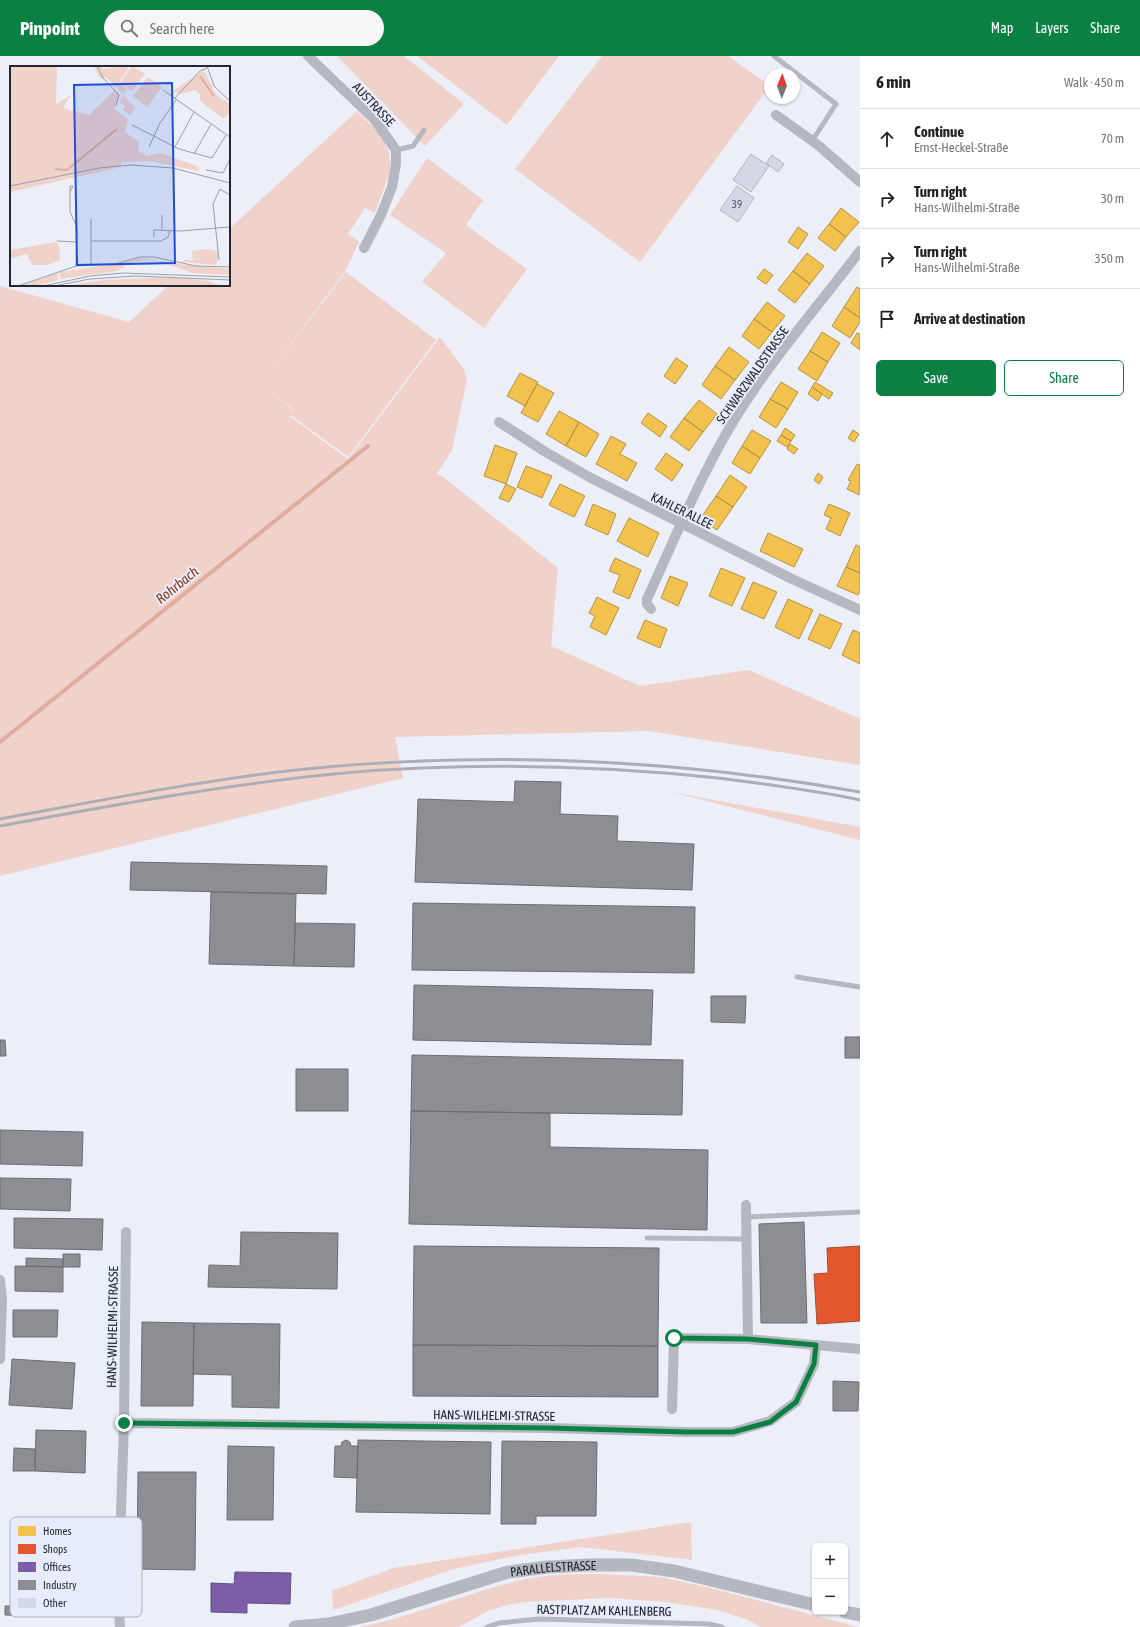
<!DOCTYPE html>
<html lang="en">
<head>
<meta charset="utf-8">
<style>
	body { margin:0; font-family:"Asap Condensed",sans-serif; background:#f6f6f6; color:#222 }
	.controls { position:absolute; right:12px; bottom:12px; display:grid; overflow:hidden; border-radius:6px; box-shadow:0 1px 3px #0004 }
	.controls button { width:36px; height:36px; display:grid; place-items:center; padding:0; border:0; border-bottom:1px solid #e0e0e0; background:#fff; color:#222; font:20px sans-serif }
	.compass { position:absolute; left:764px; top:12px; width:36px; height:36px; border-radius:50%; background:#fff; box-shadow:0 1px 3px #0004; rotate:1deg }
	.stop { position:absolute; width:12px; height:12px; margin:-9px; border:3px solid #0b8043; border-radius:50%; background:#fff }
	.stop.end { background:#0b8043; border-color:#fff; box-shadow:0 1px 4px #0008 }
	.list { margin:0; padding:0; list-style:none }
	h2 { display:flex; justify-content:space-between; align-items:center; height:52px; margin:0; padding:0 16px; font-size:17px }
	h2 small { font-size:13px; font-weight:400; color:#767676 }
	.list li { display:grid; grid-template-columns:26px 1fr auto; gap:12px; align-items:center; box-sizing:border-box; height:60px; padding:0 16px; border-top:1px solid #e0e0e0 }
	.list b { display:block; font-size:15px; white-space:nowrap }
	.list p { margin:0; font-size:13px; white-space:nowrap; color:#767676 }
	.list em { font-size:13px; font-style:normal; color:#767676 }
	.actions { display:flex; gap:8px; padding:12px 16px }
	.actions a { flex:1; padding:9px 0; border:1px solid #0b8043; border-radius:6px; text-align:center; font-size:14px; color:#0b8043 }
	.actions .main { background:#0b8043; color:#fff }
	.icon { flex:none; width:22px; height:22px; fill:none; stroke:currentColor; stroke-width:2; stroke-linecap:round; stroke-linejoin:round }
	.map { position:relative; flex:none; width:860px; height:1571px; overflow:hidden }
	header { display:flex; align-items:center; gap:24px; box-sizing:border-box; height:56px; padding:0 20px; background:#0b8043; color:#fff }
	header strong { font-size:19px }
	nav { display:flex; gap:22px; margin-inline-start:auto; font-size:14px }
	.search { width:280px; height:36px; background:#f6f6f6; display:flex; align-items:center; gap:10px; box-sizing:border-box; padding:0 14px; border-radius:22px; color:#767676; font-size:15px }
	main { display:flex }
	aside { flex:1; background:#fff }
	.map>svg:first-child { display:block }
</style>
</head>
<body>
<header>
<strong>Pinpoint</strong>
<div class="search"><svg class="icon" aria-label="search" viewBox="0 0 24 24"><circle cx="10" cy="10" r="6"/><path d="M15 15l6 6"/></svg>Search here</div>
<nav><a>Map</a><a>Layers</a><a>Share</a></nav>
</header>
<main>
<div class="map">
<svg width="860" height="1571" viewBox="0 0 860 1571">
	<rect width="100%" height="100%" fill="#eceff7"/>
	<path fill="#f0d2cb" d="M337,0H404L464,48L425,90Z
		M417,0H559L507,69Z
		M602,0H728L770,30L640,206L515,113Z
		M357,55L382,80L389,96L391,112L375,157L365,152L348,178L359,186L346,214L261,327L346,216L436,284L348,401L292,360L295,354L260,329L295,355L291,361L348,403L440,281L463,312L467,323L452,394L437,418L442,420L558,512L551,590L640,630L749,614L860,663V709L649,675L395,681L403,722L0,820V230L129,266L169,229H229V173Z
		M427,102L483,144L466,169L527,213L484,272L422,226L446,197L390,159Z
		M671,736L860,771V784Z
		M691,1466L692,1504L582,1491L520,1499L454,1513L333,1554L332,1535L393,1512Z
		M601,1518L660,1521L707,1531L858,1571H761L748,1564L717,1554L666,1546L609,1542L526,1546L507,1549L488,1555L459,1571H359C413,1561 463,1538 517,1525C544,1518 573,1518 601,1518Z"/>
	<path fill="#f2c14e" stroke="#b49345" d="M841,152L859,166L846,181L829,168Z
		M829,168L846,181L835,195L818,182Z
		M798,171L808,178L798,193L788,186Z
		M807,197L824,210L810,228L793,215Z
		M764,213L773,219L766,228L757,222Z
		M793,215L810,228L795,247L778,234Z
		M857,231L860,233V262L844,251Z
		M767,246L785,260L772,276L754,263Z
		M844,251L860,262V266L850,282L832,270Z
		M754,263L772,276L759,293L742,280Z
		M822,276L840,287L828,306L810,295Z
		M857,277L860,278V294L851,287Z
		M729,291L749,306L735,324L715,310Z
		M810,295L828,306L817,325L798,313Z
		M676,302L688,310L675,328L664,320Z
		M715,310L735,324L721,343L702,329Z
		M520,317L538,326L525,350L507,340Z
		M781,326L798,336L788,353L770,343Z
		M815,326L833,337L829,343L812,331Z
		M537,328L554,337L538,366L521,357Z
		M812,331L822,338L818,345L808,338Z
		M770,343L788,353L776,372L759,361Z
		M699,344L717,358L703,376L684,362Z
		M559,355L579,366L566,390L546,378Z
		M648,357L667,370L660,381L641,367Z
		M684,362L703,376L689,395L670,381Z
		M579,366L599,378L586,401L566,390Z
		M785,372L795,379L791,385L781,379Z
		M752,374L771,385L760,402L742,390Z
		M853,374L859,378L854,386L848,382Z
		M781,379L791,385L787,391L777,385Z
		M611,380L626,388L620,398L637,407L627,425L596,408Z
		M790,388L798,393L794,398L787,393Z
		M495,389L517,397L506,428L484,420Z
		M742,390L760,402L750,418L732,407Z
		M666,397L683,409L672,425L655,413Z
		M857,408L860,409L859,439L847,433L851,425L848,424Z
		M526,410L552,420L542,442L517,431Z
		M818,417L823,421L819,428L814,424Z
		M730,419L747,431L733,451L716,440Z
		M506,428L516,433L509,446L499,442Z
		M560,428L585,440L574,461L549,449Z
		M716,440L733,451L717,474L700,463Z
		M593,448L616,458L608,479L585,469Z
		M829,448L850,457L840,480L826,473L831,462L824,459Z
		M629,462L659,477L648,501L617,485Z
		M768,477L803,493L794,511L760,495Z
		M856,489L860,491V517L846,511Z
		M615,502L641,514L629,543L613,536L620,519L609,515Z
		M846,511L860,517V535L858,539L837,530Z
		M721,512L745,522L732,550L709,540Z
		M670,520L688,527L678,550L661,542Z
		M753,526L777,536L764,563L741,553Z
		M597,541L619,552L606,579L590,571L595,560L589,557Z
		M788,543L813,554L799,583L775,571Z
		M820,558L842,568L830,593L808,583Z
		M645,564L667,573L660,592L637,582Z
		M853,574L860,577V608L842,599Z"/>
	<path fill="#e4572e" stroke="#aa492f" d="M860,1190V1265L817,1268L814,1218L828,1217L827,1192Z"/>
	<path fill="#7b5ea7" stroke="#614e83" d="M235,1516L291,1517L290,1548L247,1547V1557L211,1556V1527L234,1528Z"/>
	<path fill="#8d8d92" stroke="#6d6e75" d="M515,725L561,726L560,758L618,760L617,785L694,788L692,834L415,826L418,743L514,746Z
		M131,806L327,810L326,838L130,834Z
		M211,836L296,838L294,910L209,908Z
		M413,847L695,851L694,917L412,914Z
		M295,867L355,868L354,911L294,910Z
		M414,929L653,934L651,989L413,984Z
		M711,940H746L745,967L711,966Z
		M845,981H860V1002H845Z
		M0,984H5L6,1000H0Z
		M412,999L683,1004L682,1059L411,1055Z
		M296,1013H348V1055H296Z
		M411,1055L550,1057V1091L708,1094L707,1174L409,1168Z
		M0,1074L83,1076L82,1110L0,1108Z
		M0,1122L71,1123L70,1155L0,1153Z
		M14,1162L103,1163L102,1194L14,1192Z
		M804,1166L807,1267H761L759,1168Z
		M241,1176L338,1177L337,1233L208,1231L209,1209L240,1210Z
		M414,1190L659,1192L658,1290L413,1289Z
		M63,1198H80V1211H63Z
		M26,1202L63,1203V1211L26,1210Z
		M15,1210L63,1211V1236L15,1235Z
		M13,1254H58L57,1281H13Z
		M142,1266L194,1267L193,1350H141Z
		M194,1267L280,1268L279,1352L232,1351V1319L193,1318Z
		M413,1289L658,1290V1341L413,1340Z
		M12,1303L75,1307L72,1353L9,1349Z
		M833,1325L859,1326L858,1355H833Z
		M36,1374L86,1375L85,1417L35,1415Z
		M346,1384L350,1386L351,1390H358L357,1422L334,1421L335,1390H341L342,1386Z
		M358,1384L491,1386L490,1458L356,1456Z
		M502,1385L597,1386L596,1460H536V1468H501Z
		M228,1390L274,1391L273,1464H227Z
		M14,1392L35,1393V1415H13Z
		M138,1416H196L195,1514L137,1513Z
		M18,1516L61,1517V1528H53L52,1560L5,1559V1550H17Z"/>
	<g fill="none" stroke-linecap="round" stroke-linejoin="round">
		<path stroke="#dead9e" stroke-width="4" d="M0,686L368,390"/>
	</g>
	<path fill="#d4d8e6" stroke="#b3b6be" d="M751,98L769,110L751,136L733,124Z
		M772,99L784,108L778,116L766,107Z
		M737,130L754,142L738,166L720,154Z"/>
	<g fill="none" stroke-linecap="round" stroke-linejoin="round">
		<path stroke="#b5b8c1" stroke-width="5" d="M774,0L836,48L812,85
			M396,94L413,90L424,74
			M797,921L860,931
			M746,1161L860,1156
			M647,1182L746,1183
			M487,1571L499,1567L539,1563L709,1568L722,1571"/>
		<path stroke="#b5b8c1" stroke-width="10" d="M308,0L374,63L396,94V108L392,131L381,159L364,192
			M776,59L818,89L860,126
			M499,366L544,395L589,421L792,523L860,554
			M651,553L647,548V543C677,478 704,410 743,350C778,296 821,246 860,195
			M746,1149L748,1283
			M0,1224L2,1244L0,1303
			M672,1353L674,1282L748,1283L860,1293
			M124,1367L549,1372L687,1376H733L770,1365L796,1346L814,1308L816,1289
			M120,1571L118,1543L124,1367L126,1176"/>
		<g stroke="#b5b8c1" stroke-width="13">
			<path d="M845,1556L860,1559"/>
			<path id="s1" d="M295,1571L328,1568L371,1559L508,1516L548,1511L588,1509H631L674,1515L815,1549"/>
		</g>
		<path stroke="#abaeb6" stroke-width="3" d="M0,763C98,745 197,725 296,714C485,694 674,703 860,736
			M0,770C114,749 228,728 344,717C468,706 594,709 718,722C765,728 813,734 860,744"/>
	</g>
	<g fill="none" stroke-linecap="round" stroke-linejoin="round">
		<path stroke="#0b8043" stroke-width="5" d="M124,1367L549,1372L687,1376H733L770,1366L796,1346L814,1308L816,1289L748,1283L674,1282"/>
	</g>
	<g text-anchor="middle" stroke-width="4" stroke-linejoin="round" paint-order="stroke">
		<g font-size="11" fill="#50545e">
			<text x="737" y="152">39</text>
		</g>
		<g font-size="13" fill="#232730" stroke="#e7ecfc">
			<text transform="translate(374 48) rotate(47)" y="5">AUSTRASSE</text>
			<text transform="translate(752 319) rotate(-55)" y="5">SCHWARZWALDSTRASSE</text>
			<text transform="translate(682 454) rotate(26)" y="5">KAHLER ALLEE</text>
			<text transform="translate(112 1271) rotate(-89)" y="5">HANS-WILHELMI-STRASSE</text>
			<text transform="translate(494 1359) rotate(1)" y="5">HANS-WILHELMI-STRASSE</text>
			<text dy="5" stroke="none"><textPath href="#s1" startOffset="266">PARALLELSTRASSE</textPath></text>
			<text transform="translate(604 1554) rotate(1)" y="5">RASTPLATZ AM KAHLENBERG</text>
		</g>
		<g font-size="14" font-style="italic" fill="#873311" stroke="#e7ecfc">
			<text transform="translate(177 529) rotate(-39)" y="5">Rohrbach</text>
		</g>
	</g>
	<g transform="translate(10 10)">
		<rect width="220" height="220" fill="#eceff7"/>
		<path d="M0,0H47L46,38L61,29L53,42L79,49L105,24L109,29L104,43L118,53L115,66L129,76L128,85L138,90L151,87L189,101V105L140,95L111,96V101L0,126ZM84,0H91L93,3L116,0L118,3L109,17L117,23L113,28L96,11L93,13L89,11ZM122,0L135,8L122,25L110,17ZM194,4L207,30L220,38V46L214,53L190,35V28L185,24L170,28L163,25ZM138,11L152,21L137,41L123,30ZM113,29L125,42L120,49L113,44L115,40L109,36ZM46,176L49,180L50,194L37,199H22L17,188L0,193V184ZM196,183L208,185L209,191L205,199L173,196V194H183L182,185ZM131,192L177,199L220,203V209L182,207L149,195L137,194L123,196L107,205L50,213L49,206L107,198ZM47,207L48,214L26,220H11ZM161,211L199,215L209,220H54L93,214Z" fill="#f0d2cb"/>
		<path fill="none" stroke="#dead9e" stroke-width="2" d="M190,10L204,30M45,103L57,104L107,63"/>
		<path fill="none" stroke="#9c9fa7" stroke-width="1" d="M87,0L93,12L109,29L106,40M197,0L204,20L220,35M153,24L220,71M164,33L190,5L197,2M122,59L169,83L202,92L216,69M139,81L150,57L166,34M165,81L184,46M184,88L201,58M196,104L213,107L220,93M0,120L89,102L120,99L163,102L220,117M60,126L63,120H60V146L67,161L66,200M152,149V164M81,153V199M144,172V164L170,165L220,161M47,175L65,176M81,175H151L158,171L160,165M209,194L203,138L210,123L220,129M8,220L66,200L105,198L130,191H144L186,200L220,201M33,220L80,210L113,207L220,211M44,220L80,213L126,210L220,214"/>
		<path fill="#1d4ed8" fill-opacity="0.15" stroke="#1d4ed8" stroke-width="2" d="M162,17L165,197L67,199L64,19Z"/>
		<rect width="220" height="220" fill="none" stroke="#232730" stroke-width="2"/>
	</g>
	<rect x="10" y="1461" width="132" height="100" rx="6" fill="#e7ecfc" stroke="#acb1bf" stroke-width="1"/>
	<rect x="18" y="1470" width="18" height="10" fill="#f2c14e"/>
	<rect x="18" y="1488" width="18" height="10" fill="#e4572e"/>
	<rect x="18" y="1506" width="18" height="10" fill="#7b5ea7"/>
	<rect x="18" y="1524" width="18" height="10" fill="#8d8d92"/>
	<rect x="18" y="1542" width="18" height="10" fill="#d4d8e6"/>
	<g font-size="11" fill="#232730">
		<text x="43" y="1479">Homes</text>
		<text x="43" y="1497">Shops</text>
		<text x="43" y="1515">Offices</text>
		<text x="43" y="1533">Industry</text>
		<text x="43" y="1551">Other</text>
	</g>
</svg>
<div class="controls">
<button>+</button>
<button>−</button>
</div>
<svg class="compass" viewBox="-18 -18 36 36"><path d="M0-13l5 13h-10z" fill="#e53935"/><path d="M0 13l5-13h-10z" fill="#767676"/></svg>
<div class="stop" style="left:674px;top:1282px"></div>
<div class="stop end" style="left:124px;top:1367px"></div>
</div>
<aside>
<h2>6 min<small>Walk · 450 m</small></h2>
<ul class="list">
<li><svg class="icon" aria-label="ahead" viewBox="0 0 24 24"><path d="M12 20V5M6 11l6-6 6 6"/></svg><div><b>Continue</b><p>Ernst-Heckel-Straße</p></div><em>70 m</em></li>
<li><svg class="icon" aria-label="right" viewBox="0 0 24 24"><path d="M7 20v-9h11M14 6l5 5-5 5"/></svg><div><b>Turn right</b><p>Hans-Wilhelmi-Straße</p></div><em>30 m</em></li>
<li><svg class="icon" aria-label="right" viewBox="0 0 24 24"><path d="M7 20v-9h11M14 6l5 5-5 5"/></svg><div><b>Turn right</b><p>Hans-Wilhelmi-Straße</p></div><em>350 m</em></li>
<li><svg class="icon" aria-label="arrive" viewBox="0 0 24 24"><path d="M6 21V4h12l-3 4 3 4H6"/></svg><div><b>Arrive at destination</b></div></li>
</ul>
<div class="actions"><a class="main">Save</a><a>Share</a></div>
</aside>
</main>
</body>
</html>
